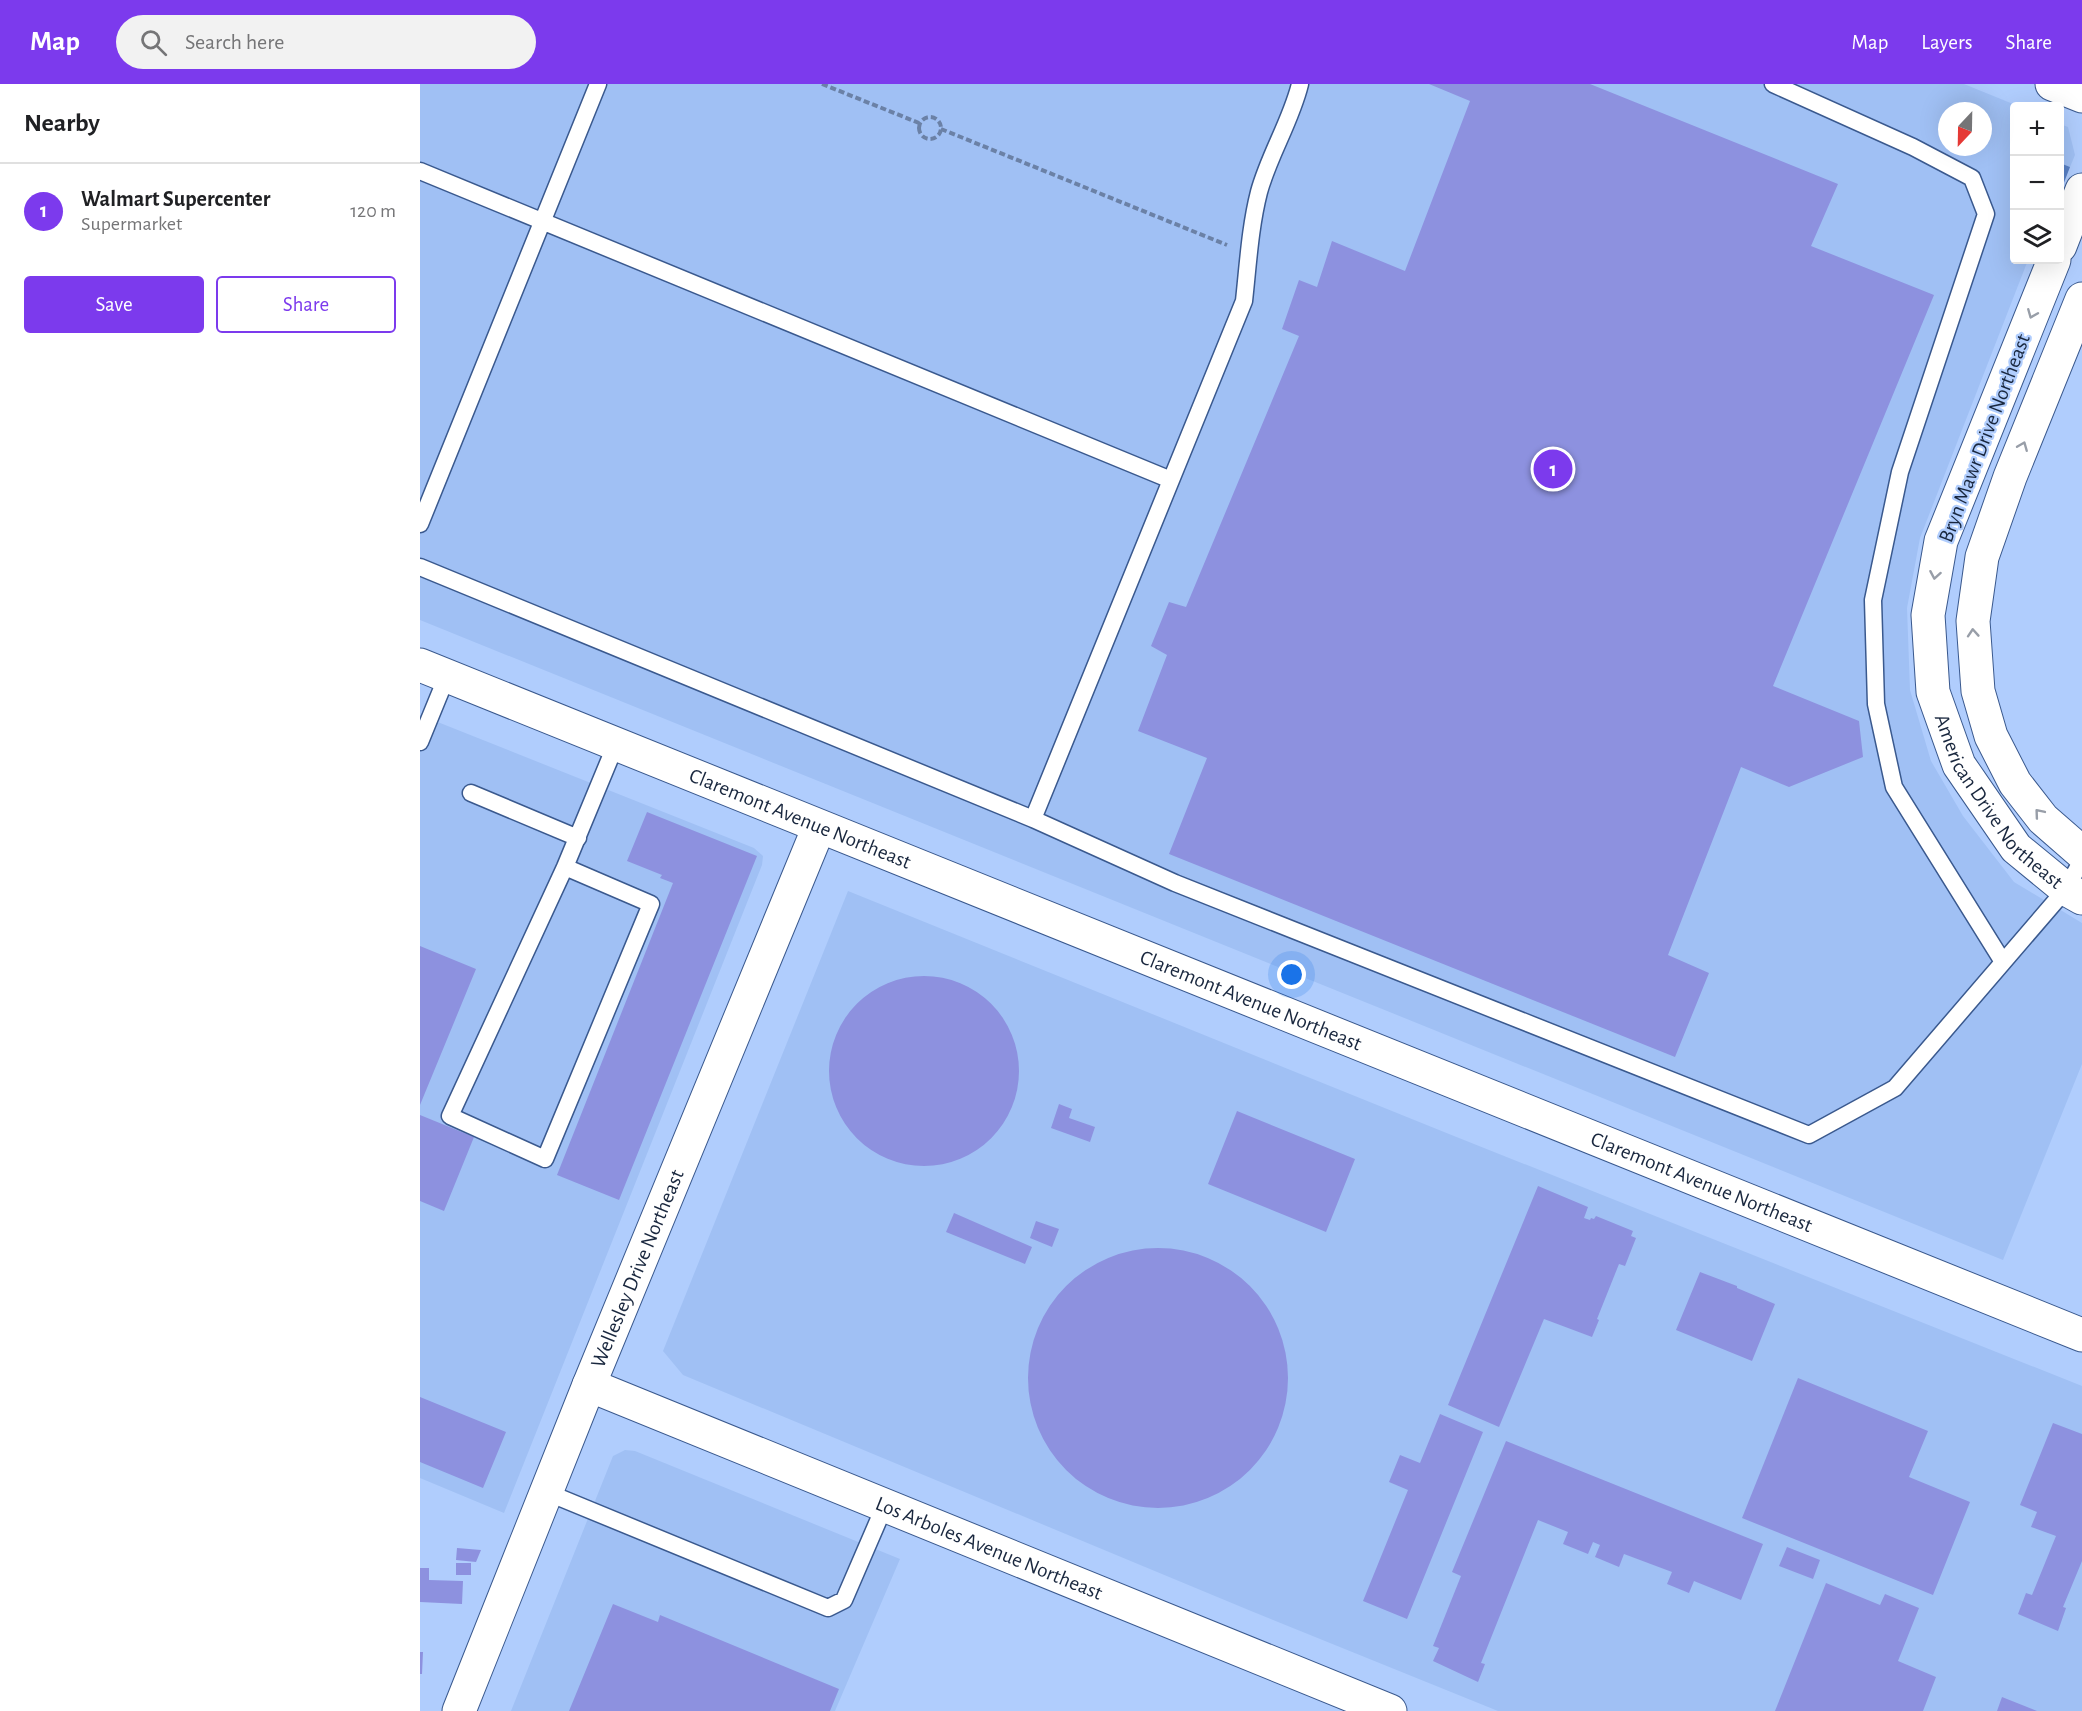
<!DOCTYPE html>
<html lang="en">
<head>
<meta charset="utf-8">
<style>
	body { margin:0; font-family:"Alegreya Sans",sans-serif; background:#f2f2f2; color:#202124 }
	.controls { position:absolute; right:18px; top:18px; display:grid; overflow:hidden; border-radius:6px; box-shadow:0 6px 24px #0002 }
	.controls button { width:54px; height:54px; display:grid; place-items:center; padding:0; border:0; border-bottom:2px solid #e0e0e0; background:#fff; color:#202124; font:30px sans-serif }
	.compass { position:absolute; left:1518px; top:18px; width:54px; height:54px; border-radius:50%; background:#fff; box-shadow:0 6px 24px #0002; rotate:202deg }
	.you { position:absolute; left:872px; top:891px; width:21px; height:21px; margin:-15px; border:4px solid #fff; border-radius:50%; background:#1a73e8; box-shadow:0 0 0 9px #1a73e833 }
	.badge { display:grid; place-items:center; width:39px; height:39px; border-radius:50%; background:#7c3aed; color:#fff; font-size:20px; font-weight:700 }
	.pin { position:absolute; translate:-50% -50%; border:3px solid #fff; box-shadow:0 2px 6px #0006 }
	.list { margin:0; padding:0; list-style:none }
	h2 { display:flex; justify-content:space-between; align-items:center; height:78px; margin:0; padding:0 24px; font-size:26px }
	h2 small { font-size:20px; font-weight:400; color:#757577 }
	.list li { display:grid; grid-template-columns:39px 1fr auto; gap:18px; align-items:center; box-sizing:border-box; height:96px; padding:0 24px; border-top:2px solid #e0e0e0 }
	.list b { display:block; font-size:22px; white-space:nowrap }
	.list p { margin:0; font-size:20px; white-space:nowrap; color:#757577 }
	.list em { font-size:20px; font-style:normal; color:#757577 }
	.actions { display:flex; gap:12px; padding:18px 24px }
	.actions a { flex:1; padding:14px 0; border:2px solid #7c3aed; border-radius:6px; text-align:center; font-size:21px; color:#7c3aed }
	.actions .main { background:#7c3aed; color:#fff }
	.icon { flex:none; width:33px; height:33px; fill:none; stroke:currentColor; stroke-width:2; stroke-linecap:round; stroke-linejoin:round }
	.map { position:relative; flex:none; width:1662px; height:1627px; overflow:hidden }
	header { display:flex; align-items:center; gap:36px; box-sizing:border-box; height:84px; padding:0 30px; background:#7c3aed; color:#fff }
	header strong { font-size:28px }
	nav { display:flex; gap:33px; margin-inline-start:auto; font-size:21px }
	.search { width:420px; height:54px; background:#f2f2f2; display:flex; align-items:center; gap:15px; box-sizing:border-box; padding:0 21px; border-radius:33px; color:#757577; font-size:22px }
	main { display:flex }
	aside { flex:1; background:#fff }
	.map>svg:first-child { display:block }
</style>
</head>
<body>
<header>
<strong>Map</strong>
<div class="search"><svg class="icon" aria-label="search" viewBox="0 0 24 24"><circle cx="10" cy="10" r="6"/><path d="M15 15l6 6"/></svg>Search here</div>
<nav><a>Map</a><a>Layers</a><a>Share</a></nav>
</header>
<main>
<aside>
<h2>Nearby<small></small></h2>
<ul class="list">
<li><span class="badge">1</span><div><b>Walmart Supercenter</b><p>Supermarket</p></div><em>120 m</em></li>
</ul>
<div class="actions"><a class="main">Save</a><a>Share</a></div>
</aside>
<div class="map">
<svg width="1662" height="1627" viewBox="0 0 1662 1627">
	<rect width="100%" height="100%" fill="#b0cdfd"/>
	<path fill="#a0c0f4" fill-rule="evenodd" d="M0,0H1544L1598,22H1594V176H1608L1500,454L1487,524L1490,606L1511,677L1543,732L1594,798L1662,839V980L1583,1176L0,536ZM1527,27H1563V63H1527Z
		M1640,40L1648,43L1655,71L1650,83L1640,79Z
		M0,631L334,764L343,772L342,781L84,1429L0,1394Z
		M428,807L1029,1050L1662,1302V1627H1078L831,1527L263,1291L243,1267Z
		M205,1366L215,1367L480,1475L415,1627H91L193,1372Z"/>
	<path fill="#5880c5" d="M1640,79L1650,83L1640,109Z"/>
	<path fill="#8d91df" d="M1009,0H1170L1418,100L1391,162L1514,211L1353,602L1439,637L1443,673L1369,703L1321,683L1248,871L1289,889L1255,973L749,770L787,674L718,647L747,571L731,562L749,518L766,523L879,252L862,245L879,196L897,203L912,157L985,187L1050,17Z
		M227,728L337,772L199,1116L137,1091L253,799L240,794L242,791L207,777Z
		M0,862L56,885L0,1021Z
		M409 987a95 95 0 1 1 190 0a95 95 0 1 1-190 0Z
		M639,1020L652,1025L649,1034L675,1043L670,1058L631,1044Z
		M817,1027L935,1075L906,1148L788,1100Z
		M0,1031L54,1053L24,1127L0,1117Z
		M1118,1102L1168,1123L1164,1134L1170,1136L1171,1134L1174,1135L1176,1132L1213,1147L1211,1152L1216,1154L1205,1182L1199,1180L1177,1235L1179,1236L1172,1253L1124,1235L1079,1343L1028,1321Z
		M534,1129L612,1163L605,1180L526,1148Z
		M616,1137L639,1145L632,1163L610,1154Z
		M608 1294a130 130 0 1 1 260 0a130 130 0 1 1-260 0Z
		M1280,1188L1317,1202V1204L1355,1220L1332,1277L1256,1246Z
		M1378,1294L1508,1347L1489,1393L1550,1418L1513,1511L1322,1434Z
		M0,1313L86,1348L63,1404L0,1378Z
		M1020,1330L1063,1348L987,1535L943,1517L988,1406L969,1398L980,1371L1000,1379Z
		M1633,1339L1662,1350V1477L1643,1523L1646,1524L1638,1547L1598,1530L1606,1509L1612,1511L1636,1452L1611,1443L1617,1428L1600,1421Z
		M1086,1357L1343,1460L1321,1516L1274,1497L1269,1509L1247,1500L1252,1488L1204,1470L1199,1483L1175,1473L1180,1461L1173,1458L1168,1470L1143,1460L1148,1448L1118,1436L1061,1579L1065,1580L1058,1598L1013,1577L1019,1564L1013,1562L1041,1492L1032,1488Z
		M1367,1463L1400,1476L1393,1495L1359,1482Z
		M37,1464L61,1466L56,1478L36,1476Z
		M36,1479H51V1491H36Z
		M0,1484H9V1496L43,1497L42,1520L0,1518Z
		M1406,1499L1460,1521L1465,1510L1499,1524L1478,1577L1516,1593L1503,1627H1355Z
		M193,1520L238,1538L240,1531L419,1605L410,1627H149Z
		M0,1568H3L2,1590H0Z
		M1582,1613L1617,1627H1577Z"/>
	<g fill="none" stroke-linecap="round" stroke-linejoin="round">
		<g stroke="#3a598e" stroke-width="19">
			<path id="lane" d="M880,0C871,37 849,71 839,108C830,143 828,181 824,217L613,735L755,799L1389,1051L1475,1004L1646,805L1662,776
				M1353,0L1493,63L1552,94L1566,130L1480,388L1453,516L1456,620L1474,703L1583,878
				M0,87L751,396
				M0,440L178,0
				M0,483L613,735
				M0,658L27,592
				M51,709L158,754
				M145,783L231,820L125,1075L30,1032L145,783L196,660
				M126,1408L408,1524L424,1516L465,1421"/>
		</g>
		<g stroke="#3a598e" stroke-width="35">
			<g id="street">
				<path d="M1632,0L1662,12"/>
				<path d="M1640,162L1662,106"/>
				<path id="s1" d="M1634,176L1521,457L1508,531L1513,608L1539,681L1596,764L1646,805L1662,814"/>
				<path d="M1662,215L1590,393L1562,473L1553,537L1558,607L1571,652L1595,699L1623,735L1662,769"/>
				<path id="s2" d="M0,581L1662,1251"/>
				<path id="s3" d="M169,1301L970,1627"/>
				<path id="s4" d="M39,1627L169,1301L399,743"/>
			</g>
		</g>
		<path stroke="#6b81a6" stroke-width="4" stroke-dasharray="6 3" stroke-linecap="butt" d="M402,0L499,39
			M499 44a11 11 0 1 1 22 0a11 11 0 1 1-22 0Z
			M521,45L807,161"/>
		<use href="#lane" stroke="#fff" stroke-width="16"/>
		<use href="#street" stroke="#fff" stroke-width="33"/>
	</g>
	<defs><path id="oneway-chevron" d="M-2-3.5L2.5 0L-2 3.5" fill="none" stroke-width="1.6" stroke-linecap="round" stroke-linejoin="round" transform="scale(1.5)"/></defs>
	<g stroke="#989ea8">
		<use href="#oneway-chevron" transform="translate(1612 230) rotate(112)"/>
		<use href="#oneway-chevron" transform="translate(1603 362) rotate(-68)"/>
		<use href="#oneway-chevron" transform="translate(1515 491) rotate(100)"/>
		<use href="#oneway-chevron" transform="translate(1553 549) rotate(-94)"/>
		<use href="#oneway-chevron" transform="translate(1619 729) rotate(-130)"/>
	</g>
	<g text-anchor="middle" stroke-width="4.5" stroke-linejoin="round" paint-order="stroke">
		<g font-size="21" fill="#19273e" stroke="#b0cdfd">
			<text transform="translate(1564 354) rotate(-69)" y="7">Bryn Mawr Drive Northeast</text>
			<text dy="7" stroke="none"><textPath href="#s1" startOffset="585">American Drive Northeast</textPath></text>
			<text dy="7" stroke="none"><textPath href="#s2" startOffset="410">Claremont Avenue Northeast</textPath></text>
			<text dy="7" stroke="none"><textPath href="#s2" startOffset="896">Claremont Avenue Northeast</textPath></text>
			<text dy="7" stroke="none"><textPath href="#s2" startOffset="1382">Claremont Avenue Northeast</textPath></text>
			<text dy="7" stroke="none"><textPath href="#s4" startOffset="477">Wellesley Drive Northeast</textPath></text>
			<text dy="7" stroke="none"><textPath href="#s3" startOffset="432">Los Arboles Avenue Northeast</textPath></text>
		</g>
	</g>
</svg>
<div class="controls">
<button>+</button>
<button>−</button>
<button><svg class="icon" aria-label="layers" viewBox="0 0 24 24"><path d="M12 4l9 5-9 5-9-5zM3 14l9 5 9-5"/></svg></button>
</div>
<svg class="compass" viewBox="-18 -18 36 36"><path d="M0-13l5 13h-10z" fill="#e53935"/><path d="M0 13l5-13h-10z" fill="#757577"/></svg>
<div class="you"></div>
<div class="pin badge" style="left:1133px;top:385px">1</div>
</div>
</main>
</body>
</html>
